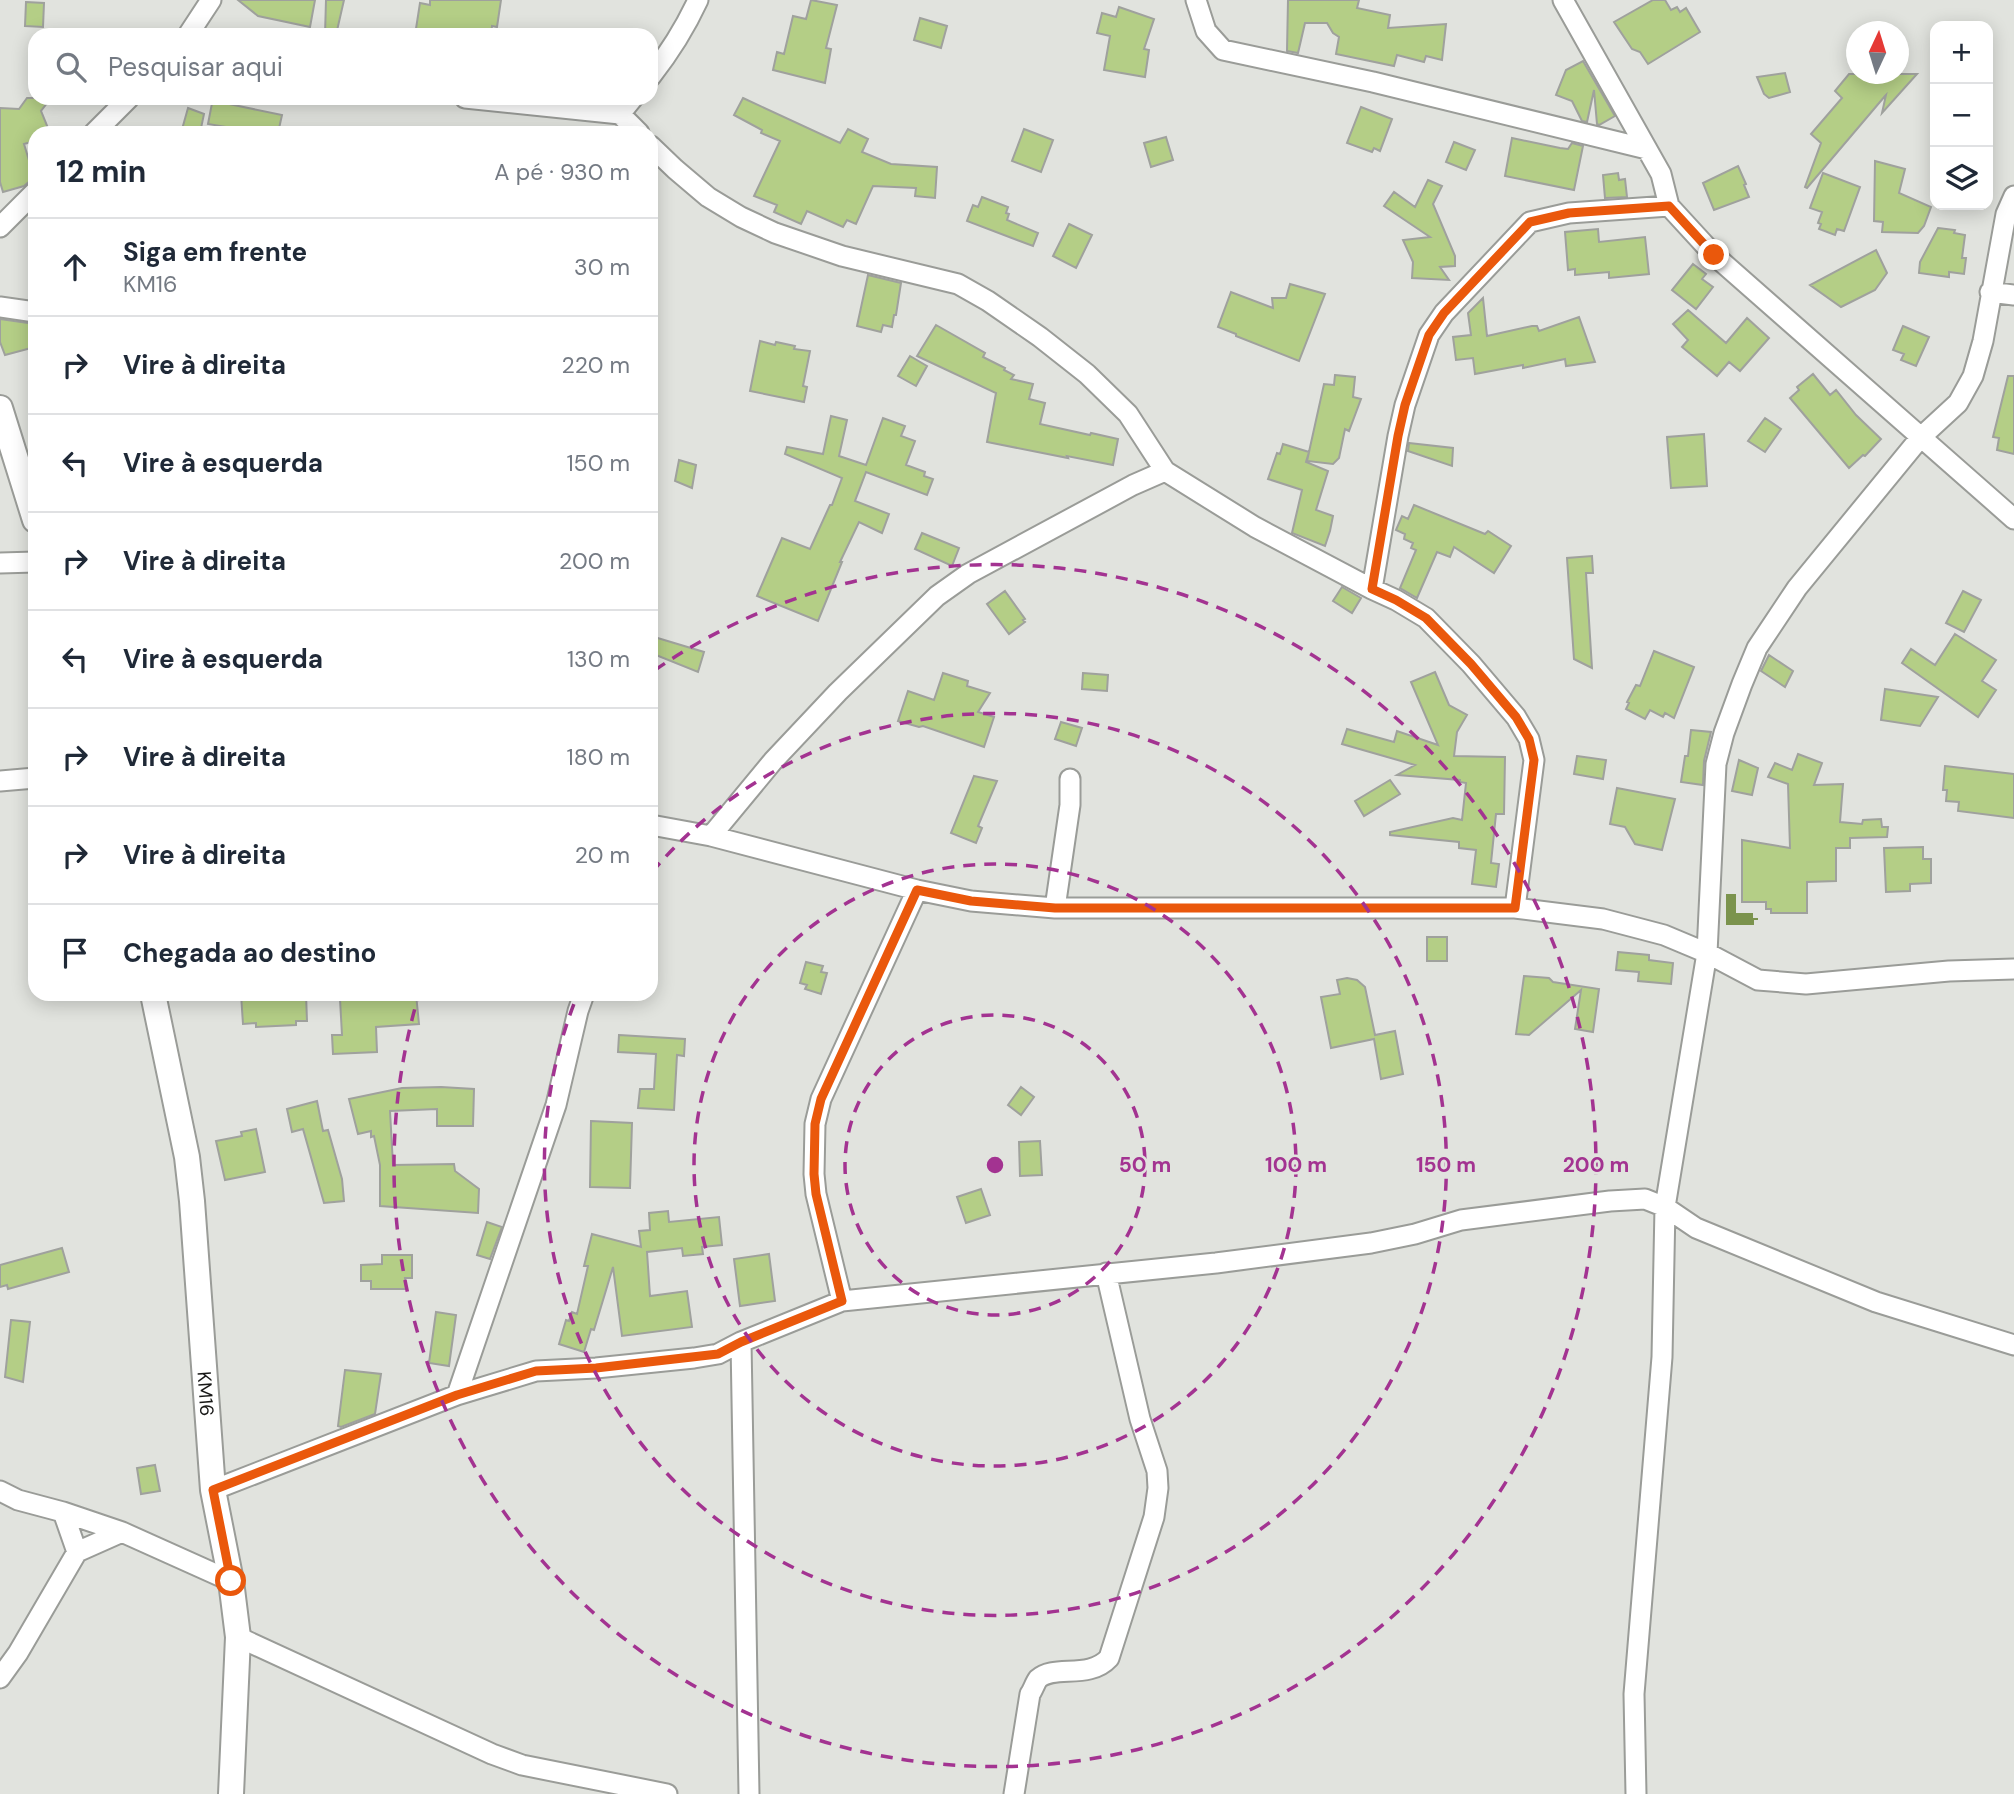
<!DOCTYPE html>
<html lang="pt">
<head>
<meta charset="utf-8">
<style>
	body { margin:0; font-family:"DM Sans",sans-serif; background:#f2f2f3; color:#1f2937 }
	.controls { position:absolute; right:21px; top:21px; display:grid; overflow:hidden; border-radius:14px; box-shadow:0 4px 18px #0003 }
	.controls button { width:63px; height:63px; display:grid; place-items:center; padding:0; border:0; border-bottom:2px solid #e0e1e3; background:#fff; color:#1f2937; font:35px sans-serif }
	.compass { position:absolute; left:1846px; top:21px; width:63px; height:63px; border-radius:50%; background:#fff; box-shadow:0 4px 18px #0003; rotate:4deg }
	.stop { position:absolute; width:21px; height:21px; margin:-16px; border:5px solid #ea580c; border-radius:50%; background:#fff }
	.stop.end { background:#ea580c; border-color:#fff; box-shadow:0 2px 7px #0008 }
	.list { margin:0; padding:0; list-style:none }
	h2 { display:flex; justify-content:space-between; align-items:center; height:91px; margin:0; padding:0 28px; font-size:30px }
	h2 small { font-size:23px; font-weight:400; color:#747a83 }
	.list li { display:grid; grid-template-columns:46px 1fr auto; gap:21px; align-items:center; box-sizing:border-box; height:98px; padding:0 28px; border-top:2px solid #e0e1e3 }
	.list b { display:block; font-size:26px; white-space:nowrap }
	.list p { margin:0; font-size:23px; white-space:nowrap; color:#747a83 }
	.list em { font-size:23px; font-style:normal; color:#747a83 }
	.icon { flex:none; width:38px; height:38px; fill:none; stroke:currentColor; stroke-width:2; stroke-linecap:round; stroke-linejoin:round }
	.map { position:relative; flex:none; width:2014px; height:1794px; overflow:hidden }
	.search { position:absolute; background:#fff; box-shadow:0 4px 18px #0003; left:28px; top:28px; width:630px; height:77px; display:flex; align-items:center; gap:18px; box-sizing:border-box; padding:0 24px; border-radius:21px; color:#747a83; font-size:26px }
	.panel { position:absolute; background:#fff; box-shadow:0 4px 18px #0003; left:28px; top:126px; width:630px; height:875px; border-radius:21px }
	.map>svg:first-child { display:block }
</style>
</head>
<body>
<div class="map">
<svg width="2014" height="1794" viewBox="0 0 2014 1794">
	<rect width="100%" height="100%" fill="#e1e3de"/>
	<path fill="#7b934d" d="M1726,894H1736V913H1753V918H1758V920H1754V925H1726Z"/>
	<path fill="#b4ce86" stroke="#9fa19d" stroke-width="2" d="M238,0H315L310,27L258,16Z
		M326,0H344L336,35H325Z
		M430,0H501L497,27L492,26L491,35H415L420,3L430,5Z
		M811,0L837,5L826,48L831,49L825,83L773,70L777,52L784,54L793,16L806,19Z
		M1288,0H1359L1357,8L1390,15L1388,28L1446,24L1442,60L1426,56L1424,62L1397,55L1394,66L1336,54L1339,37L1333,33L1327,23H1305L1298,53L1287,51Z
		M1653,0H1665L1671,10L1677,7L1680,12L1686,8L1700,32L1648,64L1640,52L1632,49L1614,22Z
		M26,2L44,3L43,27L25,26Z
		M1119,7L1154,19L1144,49L1149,50L1145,77L1104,70L1110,36L1097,33L1102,13L1116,17Z
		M920,18L947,26L941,48L914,40Z
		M1583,61L1615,116L1599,125L1597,124L1594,90L1587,122L1582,121L1572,101L1556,95L1566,70Z
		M1785,73L1790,92L1769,98L1764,94L1757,77Z
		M1849,74H1917L1882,113L1886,95L1885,96L1807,188L1805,187L1821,143L1811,134L1842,98L1835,91Z
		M27,98H51L41,111L50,133H35V141L24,144L35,180H31L24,186L3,192L0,182V108L19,109Z
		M213,98H230L229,104L282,115L278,133H262L208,124Z
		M743,98L840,143L848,129L868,139L862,152L891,164L937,167L935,198L915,196L916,188L873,186L856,224L847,220L843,227L807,211L801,224L774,212L777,205L754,196L780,141L761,133L762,130L734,115Z
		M1361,107L1392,119L1380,151L1374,148L1372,152L1347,143Z
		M188,108L204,114L200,133H181Z
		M1024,129L1053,140L1041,172L1012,161Z
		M1166,137L1173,160L1151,167L1144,143Z
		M1512,138L1560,148L1568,149L1572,143L1583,146L1574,190L1505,176Z
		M1454,142L1475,150L1466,170L1446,162Z
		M1875,161L1905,169L1899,193L1931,207L1924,226L1918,233L1882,232L1883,222L1874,221Z
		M1738,166L1746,184L1744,185L1749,197L1714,210L1703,183Z
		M1618,173L1619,180L1625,179L1627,197L1605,198L1603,175Z
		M1823,173L1860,187L1844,231L1837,229L1835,235L1819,229L1821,224L1818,223L1822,212L1810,208Z
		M1428,180L1442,186L1433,204L1455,256V266L1440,267L1449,280L1412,278L1413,262L1403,240L1430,237L1384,206L1394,192L1415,207Z
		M982,197L1008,207L1006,213L1009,214L1007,220L1038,233L1033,246L967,221L973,205L978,207Z
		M1069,224L1092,235L1076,268L1053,256Z
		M1938,228L1955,230L1954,233L1965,235L1962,258H1966L1964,274L1949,272V277L1919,273L1920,262Z
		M1598,229L1599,242L1645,237L1649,274L1609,278V272L1575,275V269L1568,270L1565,232Z
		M1876,250L1887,273L1875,290L1841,307L1810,285Z
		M1693,264L1706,274L1702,279L1713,287L1696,309L1672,290Z
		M868,275L901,283L896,315H894L892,327L883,325L881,332L857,326Z
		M1290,284L1325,294L1299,361L1236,336V334L1218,327L1231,292L1273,308L1272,298H1286Z
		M1483,298L1487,336L1532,326H1537L1539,331L1579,317L1595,362L1566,366L1565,359L1523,368V365L1475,374L1473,358L1456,360L1453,337L1471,335L1468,313Z
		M1688,310L1726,343L1747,318L1769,338L1740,371L1729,362L1717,376L1682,347L1688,340L1673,324Z
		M0,319L35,324V347L5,355L0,342Z
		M936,325L985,353L983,357L1005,368L1004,370L1014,375L1011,379L1033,384L1029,399L1045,403L1040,424L1090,435L1091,433L1118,439L1113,465L1067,456L1068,458L987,442L996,393L917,356Z
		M1903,326L1929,337L1916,366L1901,360L1904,354L1893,350Z
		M760,341L775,345L776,342L795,346L794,349L810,351L803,386L807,387L804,402L750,391Z
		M910,356L927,366L916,386L898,376Z
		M1813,374L1830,395L1836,390L1856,415L1881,439L1865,456L1863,455L1849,468L1790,398L1799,390L1797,387Z
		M1335,375L1355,377L1353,397L1361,399L1349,431L1345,429L1339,458L1333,464L1307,461L1324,384L1334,385Z
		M2008,376H2014V454L1997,450L1999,438L1993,437Z
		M831,416L847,420L839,456L866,465L883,418L905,426L901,436L915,441L906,465L925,472L924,476L933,479L927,495L866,472L855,501L889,514L882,533L859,522L840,562H842L818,621L757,596L782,538L810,549L830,505H832L842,478L785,454L787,447L823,454Z
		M1765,418L1781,429L1765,452L1748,441Z
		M1704,434L1707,486L1671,488L1667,437Z
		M1409,443L1453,448L1452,466L1408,451Z
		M1283,444L1309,452L1306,462L1328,471L1316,510L1333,516L1330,531L1325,546L1292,533L1302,490L1268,479L1277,453L1280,454Z
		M679,460L696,465L692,488L675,481Z
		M1414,505L1485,534L1488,531L1511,546L1494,573L1454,547L1450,557L1437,552L1417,598L1400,588L1416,550L1411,548L1413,543L1404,539L1405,534L1396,530L1402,516L1408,519Z
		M922,533L959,548L952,566L915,549Z
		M1592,556L1593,573H1586L1592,668L1574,659L1567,558Z
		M1342,587L1361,598L1352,613L1333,601Z
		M1005,591L1025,619L1023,620L1025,622L1009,634L987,604Z
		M1963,591L1981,600L1964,632L1946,623Z
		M1955,634L1996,660L1982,681L1996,690L1978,717L1902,663L1911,649L1935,665Z
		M651,636L704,652L698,672L651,653Z
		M1654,651L1694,667L1674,718L1665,713L1663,717L1650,710L1645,719L1626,709L1629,703L1627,702L1636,685L1640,686Z
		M1769,655L1793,671L1785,687L1761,671Z
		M1435,672L1449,705L1467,715L1457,732L1454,756L1505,757L1504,814H1496L1491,863L1499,864L1496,887L1472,884L1476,850L1459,848V842L1390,835V832L1453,818L1462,820L1466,783L1460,782V780L1397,775L1415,765L1342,744L1347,729L1394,742L1397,731L1438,745L1411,682Z
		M943,673L968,681L967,686L990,693L978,712L994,717L984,747L923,726L919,727L898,721L908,691L934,700Z
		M1083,673L1108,675L1107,691L1082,689Z
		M1885,689L1938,697L1920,726L1881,720Z
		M1061,722L1082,728L1076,746L1055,739Z
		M1691,730L1711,732L1704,761L1703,785L1681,782L1685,756H1688Z
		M1798,754L1822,763L1814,785L1843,784L1840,822L1862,824L1863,820L1881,819L1882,827H1888L1887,837L1850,838V848H1836V881L1807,882V913H1771V909H1766V902H1742V840L1790,848L1788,784L1768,777L1775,763L1792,770Z
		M1577,756L1606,760L1603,779L1574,774Z
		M1739,760L1758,768L1752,795L1732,791Z
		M1945,766L2014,774V818L1958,811L1959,802L1946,801L1947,790H1943Z
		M974,776L997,781L978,826L982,828L976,843L951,833Z
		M1390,780L1400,794L1364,816L1355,801Z
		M1617,788L1675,799L1662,850L1635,844L1625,827L1610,824Z
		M1923,847V859H1931V883L1910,884V891L1886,892L1884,848Z
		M1427,937H1447V961H1427Z
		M1618,952L1649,955V960L1673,963L1671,984L1638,981L1639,972L1616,970Z
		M806,962L823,966L821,972L827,973L821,994L805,989L807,985L800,983Z
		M1524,976L1549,978L1553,982L1599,989L1593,1032L1575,1029L1581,990L1529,1035L1516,1034Z
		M1347,978L1357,980L1365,987L1375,1035L1395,1031L1403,1074L1381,1079L1374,1039L1331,1048L1321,997L1340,994L1337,980Z
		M241,994H306L307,1021H296V1025L256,1027V1023L243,1024Z
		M416,994L419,1024L376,1027L377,1052L333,1054L332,1035H342L340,999Z
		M619,1035L685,1039L684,1056L677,1055L674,1110L638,1108L640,1089H654L656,1054L618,1052Z
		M441,1087L474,1089L473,1126H437V1109L390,1111L393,1165L454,1164L455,1171L479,1189L478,1213L380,1206V1165L374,1136L371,1137V1131L358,1134L349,1099L402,1088Z
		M1021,1087L1034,1097L1021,1115L1008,1105Z
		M317,1101L323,1131L328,1130L342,1179L344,1201L324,1203L303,1129L292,1132L287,1109Z
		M591,1121L632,1123L630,1188L590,1187Z
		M256,1129L265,1172L225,1180L216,1141L242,1136L241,1132Z
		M1040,1141L1042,1175L1020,1176L1019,1142Z
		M981,1189L990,1215L966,1223L957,1197Z
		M668,1211L669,1222L719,1217L722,1245L702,1247L703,1254L683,1256L682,1248L647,1252L650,1296L687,1291L692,1327L622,1336L613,1267L594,1330L591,1329L584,1352L559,1344L566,1320L569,1321L572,1312L577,1314L588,1266H584L592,1234L641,1247L639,1231L650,1230L649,1213Z
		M487,1222L502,1227L490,1259L477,1255Z
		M62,1248L69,1272L8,1289L7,1285L0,1287V1265Z
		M769,1254L775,1301L740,1306L734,1259Z
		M382,1255H412V1278H405L406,1289H371V1281H361V1265L382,1264Z
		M436,1312L456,1315L449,1366L429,1363Z
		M11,1320L30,1322L23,1382L5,1377Z
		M345,1370L381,1374L375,1414L341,1427L338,1426Z
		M155,1465L160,1491L141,1494L137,1468Z"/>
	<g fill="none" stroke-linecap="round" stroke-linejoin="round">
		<g stroke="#9a9c98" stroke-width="23">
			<path id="minor" d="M1196,0L1206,31L1223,50L1373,82L1647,149
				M1563,0L1661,174L1669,206L1714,255L2014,519
				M188,35L211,0
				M651,76C670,52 685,28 698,0
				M465,98L620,114L639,133
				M620,114L633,98
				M94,133L129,98
				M651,146L675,169L708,197L741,217L775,233L842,256L958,284L988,301L1040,337L1087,374L1128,414L1165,471L1255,527L1372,589L1396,600L1426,618L1471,664L1516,717L1529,739L1534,760L1515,908
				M0,227L35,192
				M1990,292L2014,295
				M0,307L35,312
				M0,563L35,562
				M1372,589L1398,436L1405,405L1429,335L1444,313L1530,222L1569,213L1669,206
				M0,781L35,778
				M651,825L711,836L917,890L971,901L1055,908H1515L1603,919L1664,935L1707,953L1758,980L1806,984L1949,971L2014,969
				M711,836L773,761L838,692L937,596L968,574L1133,485L1165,471
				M1055,908L1070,805V779
				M842,1301L816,1194L814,1174L815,1124L821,1099L917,890
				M741,1342L749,1794
				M457,1395L556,1105L578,1011L584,994
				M213,1490L457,1395L536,1371L596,1368L694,1358L718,1354L741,1342L842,1301L1216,1263L1371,1243L1415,1234L1461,1220L1610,1201L1645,1199L1665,1207L1696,1228L1876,1302L2014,1345
				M0,1491L18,1500L63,1512L122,1532L231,1581
				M63,1512L77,1552
				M238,1637L492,1754L522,1765L667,1794
				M0,1678L18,1653L77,1552L122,1532
				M1014,1794L1030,1694C1033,1690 1035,1683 1038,1679C1054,1664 1089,1680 1109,1658L1154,1517L1158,1488L1157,1471L1140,1419L1106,1273
				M1636,1794L1634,1694L1662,1357L1665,1207L1707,953L1716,764L1724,733L1742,684L1757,648L1797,588L1920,438L1958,403L1973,376L1983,341L2006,214L2014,196"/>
		</g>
		<g stroke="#9a9c98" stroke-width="28">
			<g id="tertiary">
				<path d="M0,408L35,520"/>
				<path id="s1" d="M153,994L187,1157L192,1201L213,1490L231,1581L238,1637L231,1794"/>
			</g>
		</g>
		<use href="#minor" stroke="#fff" stroke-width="19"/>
		<use href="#tertiary" stroke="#fff" stroke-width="24"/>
	</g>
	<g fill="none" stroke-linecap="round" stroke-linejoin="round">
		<path stroke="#ea580c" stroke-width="9" d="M231,1581L213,1490L457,1395L536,1371L596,1368L718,1354L741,1342L842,1301L816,1194L814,1174L815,1124L821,1099L917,890L971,901L1055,908H1515L1534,760L1529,739L1516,717L1471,664L1426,618L1396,600L1372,589L1398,436L1405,405L1429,335L1444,313L1530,222L1569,213L1669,206L1714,255"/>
	</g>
	<g fill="none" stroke="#a33391" stroke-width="3.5" stroke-dasharray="12 9">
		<circle cx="995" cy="1165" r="150"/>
		<circle cx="995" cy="1165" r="301"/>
		<path d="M652 872A451 451 0 1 1 577 996"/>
		<path d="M655 670A601 601 0 1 1 419 994"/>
	</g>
	<g text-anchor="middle" stroke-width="5" stroke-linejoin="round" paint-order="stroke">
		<g font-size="19" fill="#171716" stroke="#e1e3de">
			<text dy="7" stroke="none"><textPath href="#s1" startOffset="404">KM16</textPath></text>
		</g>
	</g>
	<circle cx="995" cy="1165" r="10" fill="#a33391" stroke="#e1e3de" stroke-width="3.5"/>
	<g font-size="21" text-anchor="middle" font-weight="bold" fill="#a33391" stroke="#e1e3de" stroke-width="5" stroke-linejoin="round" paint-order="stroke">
		<text x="1145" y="1172">50 m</text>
		<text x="1296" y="1172">100 m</text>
		<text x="1446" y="1172">150 m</text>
		<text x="1596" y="1172">200 m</text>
	</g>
</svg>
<div class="controls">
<button>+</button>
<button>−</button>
<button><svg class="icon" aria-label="layers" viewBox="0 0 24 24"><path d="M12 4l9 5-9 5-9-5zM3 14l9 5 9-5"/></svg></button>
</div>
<svg class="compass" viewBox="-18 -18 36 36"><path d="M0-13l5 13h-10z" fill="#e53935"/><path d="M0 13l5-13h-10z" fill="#747a83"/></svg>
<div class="stop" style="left:231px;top:1581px"></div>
<div class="stop end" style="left:1714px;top:255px"></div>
<div class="search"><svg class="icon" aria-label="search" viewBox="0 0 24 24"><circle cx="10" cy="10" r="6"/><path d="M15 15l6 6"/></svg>Pesquisar aqui</div>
<section class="panel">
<h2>12 min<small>A pé · 930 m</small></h2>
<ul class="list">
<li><svg class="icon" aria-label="ahead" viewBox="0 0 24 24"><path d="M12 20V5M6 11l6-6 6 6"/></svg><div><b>Siga em frente</b><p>KM16</p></div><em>30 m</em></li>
<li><svg class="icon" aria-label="right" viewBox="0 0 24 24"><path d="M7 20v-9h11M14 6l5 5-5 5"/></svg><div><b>Vire à direita</b></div><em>220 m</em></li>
<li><svg class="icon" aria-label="left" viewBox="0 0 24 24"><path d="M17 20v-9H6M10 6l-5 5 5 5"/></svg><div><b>Vire à esquerda</b></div><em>150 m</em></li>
<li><svg class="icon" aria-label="right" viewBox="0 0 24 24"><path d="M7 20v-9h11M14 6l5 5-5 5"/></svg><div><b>Vire à direita</b></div><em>200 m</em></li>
<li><svg class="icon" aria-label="left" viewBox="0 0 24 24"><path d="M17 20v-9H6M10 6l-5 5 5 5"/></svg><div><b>Vire à esquerda</b></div><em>130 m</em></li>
<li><svg class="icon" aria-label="right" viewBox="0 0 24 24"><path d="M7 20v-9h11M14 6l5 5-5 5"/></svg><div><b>Vire à direita</b></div><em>180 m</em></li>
<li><svg class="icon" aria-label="right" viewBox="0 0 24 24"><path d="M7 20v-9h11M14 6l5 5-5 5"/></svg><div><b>Vire à direita</b></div><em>20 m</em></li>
<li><svg class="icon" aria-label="arrive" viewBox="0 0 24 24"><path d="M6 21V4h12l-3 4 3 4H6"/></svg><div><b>Chegada ao destino</b></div></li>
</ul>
</section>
</div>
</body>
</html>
